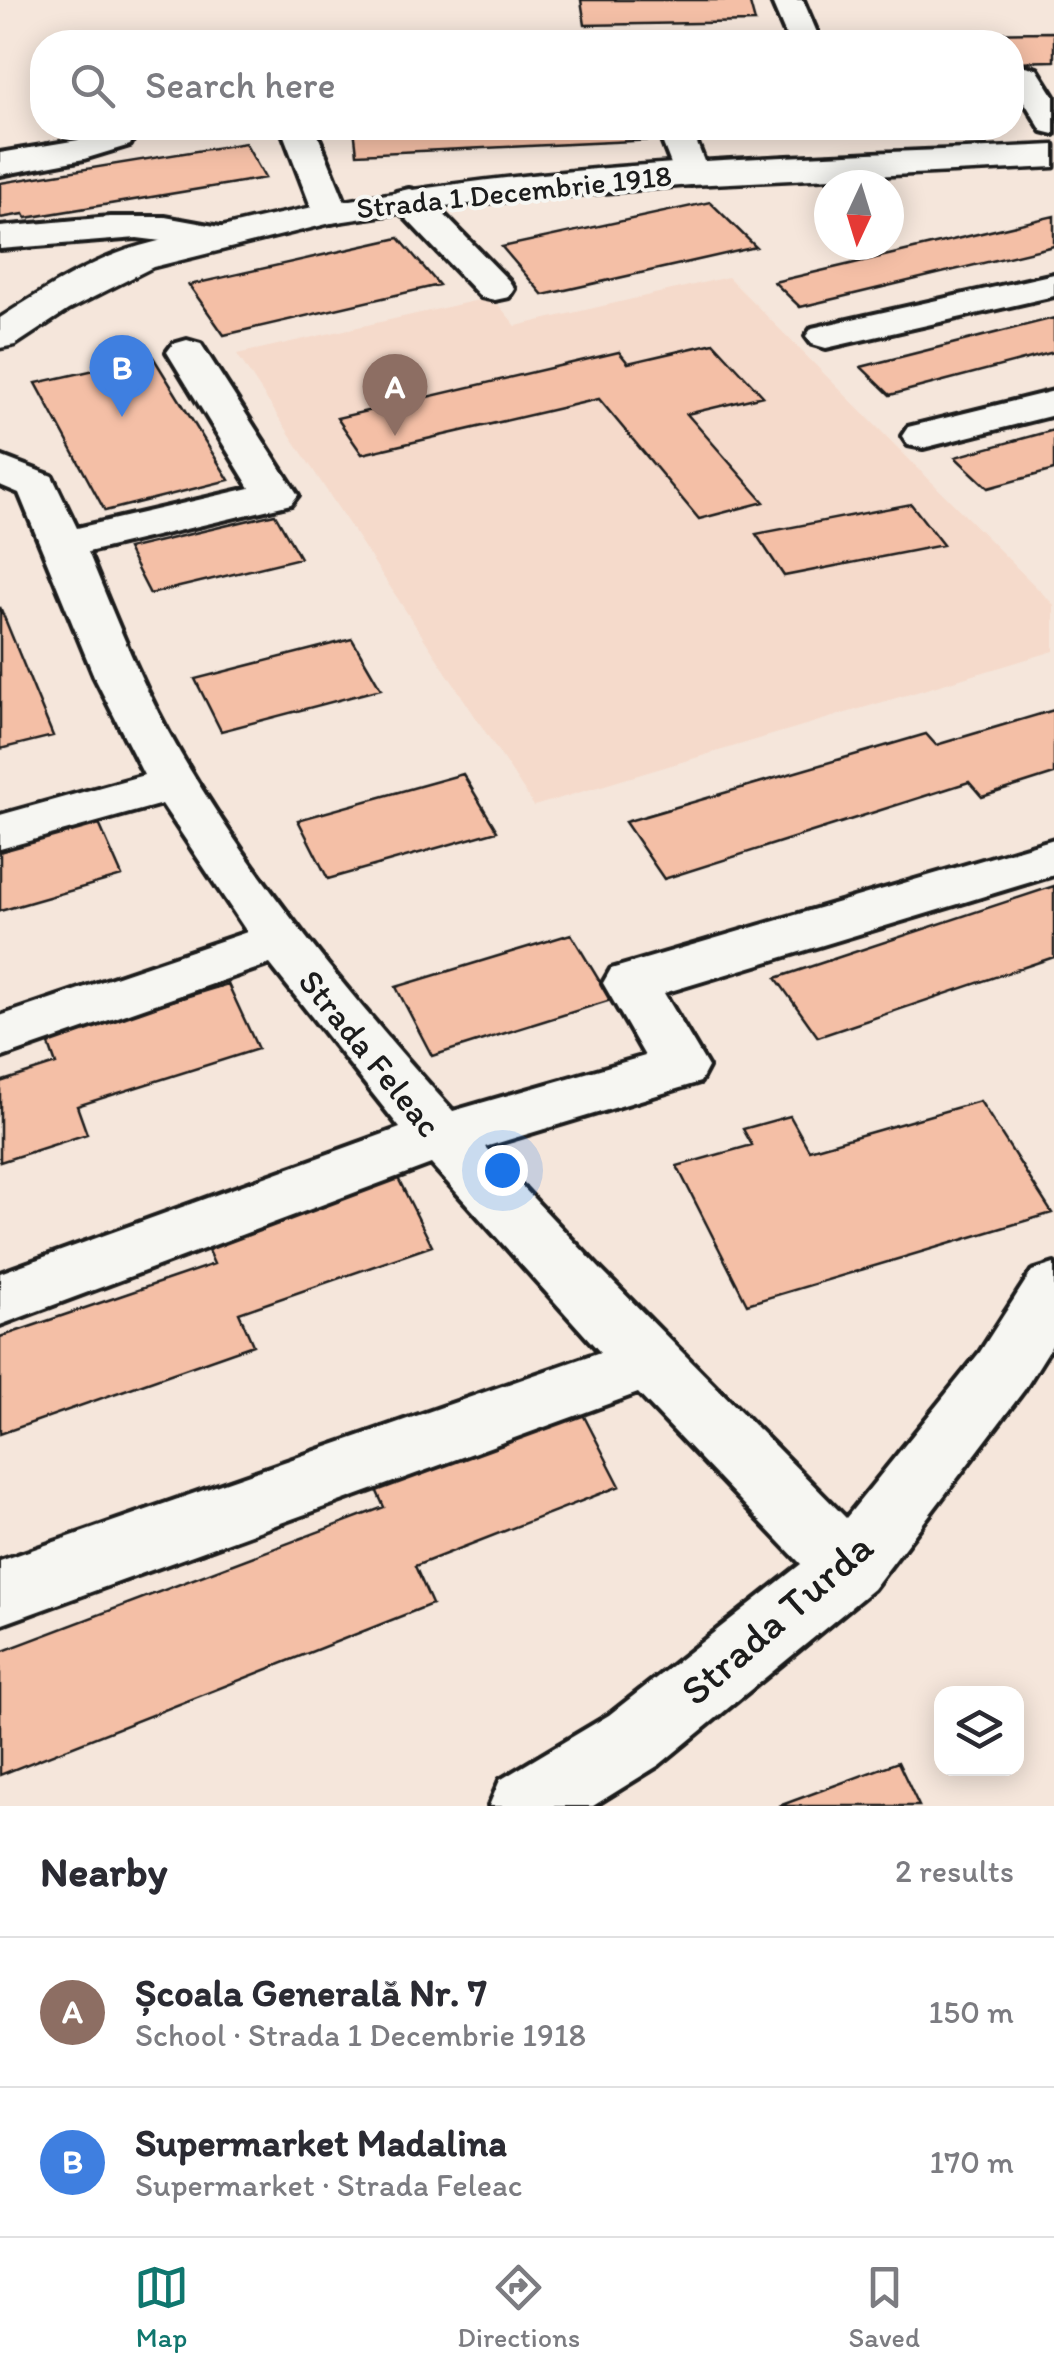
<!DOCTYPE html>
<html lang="en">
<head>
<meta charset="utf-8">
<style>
	body { margin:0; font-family:Itim,sans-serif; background:#f2f2f3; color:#2b2b33 }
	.controls { position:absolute; right:30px; bottom:30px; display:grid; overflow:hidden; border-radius:20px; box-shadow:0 5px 25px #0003 }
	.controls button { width:90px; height:90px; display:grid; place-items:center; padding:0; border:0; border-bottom:2px solid #e1e1e2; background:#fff; color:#2b2b33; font:50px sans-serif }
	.compass { position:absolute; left:814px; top:170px; width:90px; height:90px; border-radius:50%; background:#fff; box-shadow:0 5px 25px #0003; rotate:184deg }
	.you { position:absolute; left:502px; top:1170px; width:35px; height:35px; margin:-25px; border:8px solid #fff; border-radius:50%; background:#1a73e8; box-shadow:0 0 0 15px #1a73e833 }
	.badge { display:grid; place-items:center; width:65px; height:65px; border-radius:50%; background:#0f766e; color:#fff; font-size:32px; font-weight:700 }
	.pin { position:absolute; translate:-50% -82px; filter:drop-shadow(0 2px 5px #0008) }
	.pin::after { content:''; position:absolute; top:52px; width:35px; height:30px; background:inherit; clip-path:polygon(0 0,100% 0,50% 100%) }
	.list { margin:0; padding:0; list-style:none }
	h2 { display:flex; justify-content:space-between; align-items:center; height:130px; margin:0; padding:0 40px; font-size:42px }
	h2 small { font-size:32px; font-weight:400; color:#7c7c81 }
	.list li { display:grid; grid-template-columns:65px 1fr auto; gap:30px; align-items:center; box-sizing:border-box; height:150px; padding:0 40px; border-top:2px solid #e1e1e2 }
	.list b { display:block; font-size:38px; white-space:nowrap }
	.list p { margin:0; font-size:32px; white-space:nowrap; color:#7c7c81 }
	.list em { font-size:32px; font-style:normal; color:#7c7c81 }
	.icon { flex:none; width:55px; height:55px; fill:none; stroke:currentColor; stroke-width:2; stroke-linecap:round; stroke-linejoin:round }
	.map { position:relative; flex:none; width:1054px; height:1806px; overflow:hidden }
	.search { position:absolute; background:#fff; box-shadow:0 5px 25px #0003; left:30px; right:30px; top:30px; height:110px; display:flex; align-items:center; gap:25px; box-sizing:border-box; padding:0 35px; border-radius:40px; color:#7c7c81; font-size:38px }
	.sheet { height:430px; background:#fff }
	nav { display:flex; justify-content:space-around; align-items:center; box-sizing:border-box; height:140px; border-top:2px solid #e1e1e2; background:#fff; font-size:28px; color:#7c7c81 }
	nav a { display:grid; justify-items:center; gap:5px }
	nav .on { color:#0f766e }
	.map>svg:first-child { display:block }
</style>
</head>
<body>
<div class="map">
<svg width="1054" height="1806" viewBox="0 0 1054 1806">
	<rect width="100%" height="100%" fill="#f5e6db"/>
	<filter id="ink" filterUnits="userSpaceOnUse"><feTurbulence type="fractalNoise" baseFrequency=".01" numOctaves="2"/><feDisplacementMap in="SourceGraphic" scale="20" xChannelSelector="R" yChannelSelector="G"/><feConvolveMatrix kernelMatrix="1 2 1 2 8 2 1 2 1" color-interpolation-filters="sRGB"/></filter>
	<g filter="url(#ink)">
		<path fill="#f5dacb" d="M728,277L1054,605V651L534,806L237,354L492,297L516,326Z"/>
		<path fill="#f4bfa6" stroke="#1c1c1c" stroke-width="2.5" d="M581,0H749L755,22L585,25Z
			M1054,32V61L1012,62V42L875,41L975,39L973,33Z
			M354,128H650L653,140L357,154Z
			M700,128H934L703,138Z
			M245,143L265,178L26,218L24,214L0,218V183Z
			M710,202L756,247L543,295L502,247Z
			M1054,216V246L800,307L774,282Z
			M399,238L439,285L224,335L189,285Z
			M1054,318V352L890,395L861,367Z
			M714,343L763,396L687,414L764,502L699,519L599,399L362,454L337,418L619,352L628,363Z
			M153,357L229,480L105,511L36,383Z
			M1054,430V470L988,488L955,457Z
			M911,504L943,545L784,576L756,534Z
			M275,514L300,558L150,594L127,549Z
			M0,607L53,736L0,749Z
			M352,639L381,689L221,731L195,679Z
			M1054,710V774L982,797L969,782L664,879L625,822L926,734L936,745Z
			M463,774L497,831L328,879L298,820Z
			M97,819L122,876L0,911V847Z
			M1054,886V957L818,1037L776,978Z
			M571,934L611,1000L432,1056L396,987Z
			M228,984L258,1049L77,1106L87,1134L0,1162V1082L56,1064L47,1039Z
			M980,1101L1052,1213L747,1304L677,1166L752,1145L743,1129L790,1116L809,1150Z
			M394,1170L432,1246L239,1313L253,1345L0,1434V1337L214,1264L201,1235Z
			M573,1395L620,1486L415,1566L432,1604L0,1775V1652L384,1507L368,1472Z
			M898,1762L919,1806H779Z"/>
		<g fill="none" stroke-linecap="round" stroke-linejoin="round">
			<g stroke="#1c1c1c" stroke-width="8">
				<path id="minor" d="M771,0H803L821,42H789Z
					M1025,66L1037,69L1054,96V134L1042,131L1012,81L1013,69Z
					M104,128H138L130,145L84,159L0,175V153L78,140Z
					M281,128H315L349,212L344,220L331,223L318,220L313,212Z
					M657,128H691L709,174L704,182L691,185L678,182Z
					M409,189L422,192L509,281L514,289L509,297L495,300L481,297L396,208L391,200L396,192Z
					M165,217L231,229L236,237L231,245L218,248L137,238L0,249V227L110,217Z
					M1054,274V296L826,348L812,344L806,336L812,328Z
					M187,340L201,344L298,495L291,504L88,552C116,620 143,689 180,753C255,882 354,1001 453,1111L645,1056L603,983L611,969L1054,839V875L664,993L708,1067L700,1082L485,1147L601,1270L846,1518L980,1352L1032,1271L1054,1264V1342L1024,1390L873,1589L659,1765L593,1806H489L500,1780L609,1715L801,1564L638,1393L0,1625V1561L600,1352L431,1164L0,1325V1273L400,1128L270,964L0,1058V1016L247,932L162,804L0,849V815L144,775L94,676L19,493L0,485V456L52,476L77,528L250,488L167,352L173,344Z
					M1054,391V415L923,448L908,445L902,436L908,427Z"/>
			</g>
			<g stroke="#1c1c1c" stroke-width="7">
				<path id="major" d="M1054,145V167L691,185L444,206L331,223L153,267L68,310L15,345L0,348V318C39,293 83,265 127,250C161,239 197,233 231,225C499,160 779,158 1054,145Z"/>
			</g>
			<use href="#minor" fill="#f6f6f2" fill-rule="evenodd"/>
			<use href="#major" fill="#f6f6f2" fill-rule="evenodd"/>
		</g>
	</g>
	<g text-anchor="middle" stroke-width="8" stroke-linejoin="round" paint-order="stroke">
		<g font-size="30" fill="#1c1c1c" stroke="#f6f6f2">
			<text transform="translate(514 192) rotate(-6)" y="10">Strada 1 Decembrie 1918</text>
		</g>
		<g font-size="35" fill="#1c1c1c" stroke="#f6f6f2">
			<text transform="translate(370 1053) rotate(51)" y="12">Strada Feleac</text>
		</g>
		<g font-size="42" fill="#1c1c1c" stroke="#f6f6f2">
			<text transform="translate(776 1618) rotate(-41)" y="15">Strada Turda</text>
		</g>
	</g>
</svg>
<div class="controls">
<button><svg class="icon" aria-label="layers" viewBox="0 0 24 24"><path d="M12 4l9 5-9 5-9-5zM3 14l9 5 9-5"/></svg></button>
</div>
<svg class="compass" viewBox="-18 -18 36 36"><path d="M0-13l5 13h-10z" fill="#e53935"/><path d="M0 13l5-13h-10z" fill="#7c7c81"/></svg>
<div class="you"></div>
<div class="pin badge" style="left:395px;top:436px;background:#8d6e63">A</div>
<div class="pin badge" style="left:122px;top:417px;background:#3f7fe0">B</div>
<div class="search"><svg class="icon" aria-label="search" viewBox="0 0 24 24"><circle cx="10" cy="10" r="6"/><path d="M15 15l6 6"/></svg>Search here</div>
</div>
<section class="sheet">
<h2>Nearby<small>2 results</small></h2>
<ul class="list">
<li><span class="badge" style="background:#8d6e63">A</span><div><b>Școala Generală Nr. 7</b><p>School · Strada 1 Decembrie 1918</p></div><em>150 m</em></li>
<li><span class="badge" style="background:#3f7fe0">B</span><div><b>Supermarket Madalina</b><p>Supermarket · Strada Feleac</p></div><em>170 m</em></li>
</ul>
</section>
<nav>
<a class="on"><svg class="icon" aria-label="map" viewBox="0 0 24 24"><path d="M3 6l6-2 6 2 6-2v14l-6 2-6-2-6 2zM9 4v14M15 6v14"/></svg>Map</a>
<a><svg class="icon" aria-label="directions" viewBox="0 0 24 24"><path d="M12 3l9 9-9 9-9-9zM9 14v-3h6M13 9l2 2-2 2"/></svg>Directions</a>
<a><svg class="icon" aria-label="saved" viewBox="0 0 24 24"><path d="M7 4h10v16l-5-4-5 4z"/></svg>Saved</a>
</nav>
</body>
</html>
